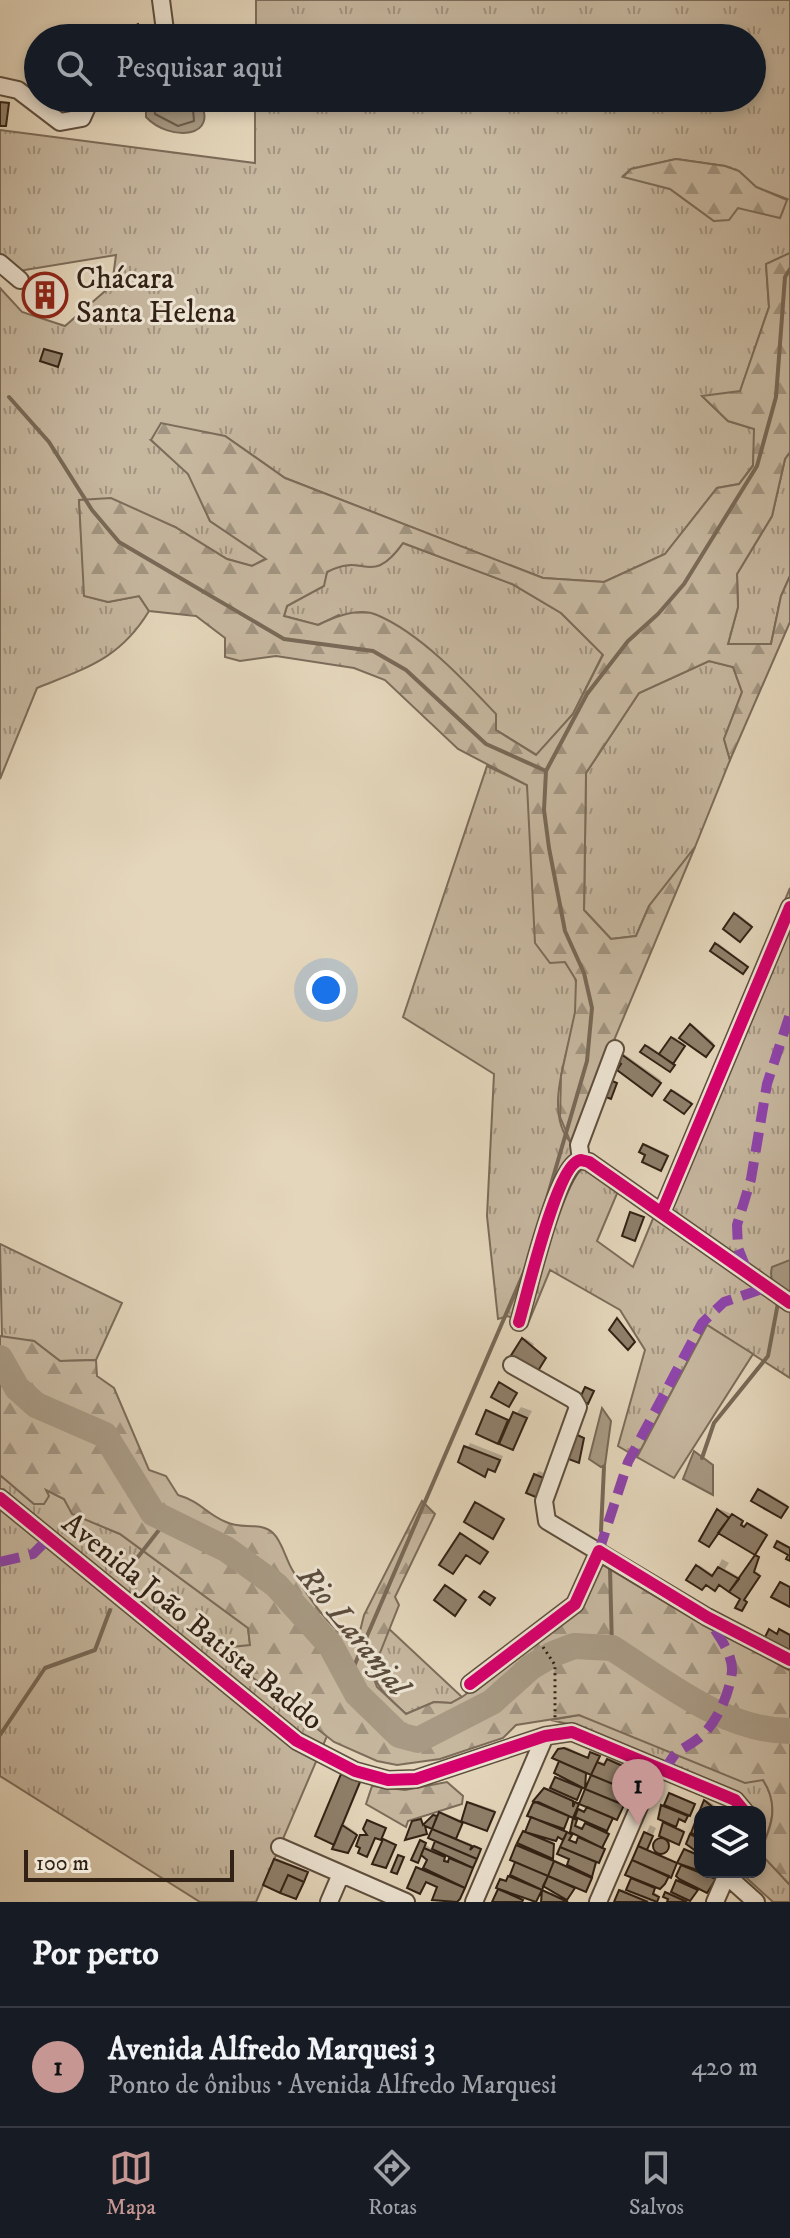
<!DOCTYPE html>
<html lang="pt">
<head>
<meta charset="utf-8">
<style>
	body { margin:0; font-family:"IM FELL DW Pica",serif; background:#242831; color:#f1f3f6 }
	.controls { position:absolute; right:24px; bottom:24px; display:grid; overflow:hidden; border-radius:16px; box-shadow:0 4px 12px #0003 }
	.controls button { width:72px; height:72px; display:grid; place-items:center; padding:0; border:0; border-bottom:2px solid #363941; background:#171b24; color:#f1f3f6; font:40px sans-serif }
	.scale { position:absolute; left:24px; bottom:20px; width:210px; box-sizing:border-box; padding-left:8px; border:4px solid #322215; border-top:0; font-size:22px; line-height:28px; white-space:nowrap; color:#322215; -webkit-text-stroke:6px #ede4d3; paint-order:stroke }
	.you { position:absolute; left:326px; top:990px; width:28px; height:28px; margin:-20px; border:6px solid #fff; border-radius:50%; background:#1a73e8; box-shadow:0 0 0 12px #1a73e833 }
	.badge { display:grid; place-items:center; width:52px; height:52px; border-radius:50%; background:#c59692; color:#111; font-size:26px; font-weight:700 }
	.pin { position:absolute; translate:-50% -66px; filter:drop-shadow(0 2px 4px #0008) }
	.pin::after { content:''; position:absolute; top:42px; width:28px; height:24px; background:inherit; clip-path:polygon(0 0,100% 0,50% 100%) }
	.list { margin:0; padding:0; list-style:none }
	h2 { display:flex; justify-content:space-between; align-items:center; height:104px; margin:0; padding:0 32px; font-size:34px }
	h2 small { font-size:26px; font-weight:400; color:#9ea1a6 }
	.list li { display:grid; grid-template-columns:52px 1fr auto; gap:24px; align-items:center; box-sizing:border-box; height:120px; padding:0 32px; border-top:2px solid #363941 }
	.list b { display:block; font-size:30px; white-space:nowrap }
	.list p { margin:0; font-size:26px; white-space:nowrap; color:#9ea1a6 }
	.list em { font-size:26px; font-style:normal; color:#9ea1a6 }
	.icon { flex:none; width:44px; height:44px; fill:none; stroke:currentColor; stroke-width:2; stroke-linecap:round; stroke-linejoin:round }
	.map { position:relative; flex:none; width:790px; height:1902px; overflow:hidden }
	.search { position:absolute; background:#171b24; box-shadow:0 4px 12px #0003; left:24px; right:24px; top:24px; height:88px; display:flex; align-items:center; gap:20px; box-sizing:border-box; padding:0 28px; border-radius:44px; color:#9ea1a6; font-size:30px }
	.sheet { height:224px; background:#171b24 }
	nav { display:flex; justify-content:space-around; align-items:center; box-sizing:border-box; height:112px; border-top:2px solid #363941; background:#171b24; font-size:22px; color:#9ea1a6 }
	nav a { display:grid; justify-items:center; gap:4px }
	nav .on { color:#c59692 }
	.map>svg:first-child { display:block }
</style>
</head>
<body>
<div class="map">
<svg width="790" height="1902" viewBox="0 0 790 1902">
	<defs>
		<pattern id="grass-tufts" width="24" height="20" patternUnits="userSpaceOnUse" patternTransform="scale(2)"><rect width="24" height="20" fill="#c6b79f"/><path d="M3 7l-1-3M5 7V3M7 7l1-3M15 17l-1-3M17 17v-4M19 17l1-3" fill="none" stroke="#a19480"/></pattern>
		<pattern id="forest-firs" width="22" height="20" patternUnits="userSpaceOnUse" patternTransform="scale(2)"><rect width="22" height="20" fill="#c6b79f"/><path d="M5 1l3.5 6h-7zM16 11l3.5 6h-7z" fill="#a19480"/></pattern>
	</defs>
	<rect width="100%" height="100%" fill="#e4d6bb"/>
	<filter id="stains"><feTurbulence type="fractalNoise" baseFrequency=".0025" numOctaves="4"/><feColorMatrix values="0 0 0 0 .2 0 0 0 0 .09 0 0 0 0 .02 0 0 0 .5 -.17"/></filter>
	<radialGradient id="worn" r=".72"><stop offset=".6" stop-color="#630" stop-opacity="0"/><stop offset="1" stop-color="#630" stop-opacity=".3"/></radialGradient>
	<path fill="url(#grass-tufts)" stroke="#7c6c5a" stroke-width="2" fill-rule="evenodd" d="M256,0H790V253L766,264L769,307L740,392L703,397L728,421L755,429L753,465L739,484L717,488L665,554L604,582L543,578L285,478L225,436L151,440L189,474L210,521L267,558L252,566L227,559L175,527L79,500L85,596L108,602L139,596L149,611C120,659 86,668 37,688L0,779V288L22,312L65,326L112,285L116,255L19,271L0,254V130L255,163V98H752V38H256ZM676,159L725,166L739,171L756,187L787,199L737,208L714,221L670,189L623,176L631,169Z
		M790,452V576L781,596L771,644H728L738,607L737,574L772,516L785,459Z
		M403,543L512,584L561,613L603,654L573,714L537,755L496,730L339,615L318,625L284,616L287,606L323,586L327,572C364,552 374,586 403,543Z
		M709,661L733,667L742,692L724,739L730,760L695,847L649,906L636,936L611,939L584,910L586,773L639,693Z
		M487,766L527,785L531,818L565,962C568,967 573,973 575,978C589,1019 534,1101 571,1143C583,1157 608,1167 624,1177L597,1241L633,1267L790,888V1378L707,1325L637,1457L618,1446L645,1350L620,1310L550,1270L527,1326L508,1316L498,1319L487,1216L494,1074L403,1017Z
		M0,1244L122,1303L96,1360L60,1361L34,1341L2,1338Z
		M0,1475L34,1504L45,1489L64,1499L73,1514L120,1534L248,1628L250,1645L232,1661L327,1736L256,1902H200L0,1776Z
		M387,1627L462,1697L452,1703L434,1702L406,1714C365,1676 370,1679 387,1627Z
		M579,1715L763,1780C780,1806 771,1826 760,1853L790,1885V1902H773L740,1872H760V1812H751L581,1727L551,1720Z"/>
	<path fill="url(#forest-firs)" stroke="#7c6c5a" stroke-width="2" fill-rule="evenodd" d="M676,159L725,166L739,171L756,187L787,200L780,218L738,208L729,220L714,221L670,189L623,177L631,169Z
		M790,253V452L785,459L772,516L737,574L738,607L728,644H771L781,596L790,576V622L730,760L724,739L742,692L733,667L709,661L639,693L586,773L584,910L611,939L636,936L649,906L695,847L571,1143L560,1117L561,1076L575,1012L576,980L565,962L550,963L535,943L527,785L458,749L385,680L354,668L276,656L240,661L225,657V638L196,616L149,611L139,596L108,602L84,596L79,500L111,498L175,527L227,559L252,566L266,559L210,521L188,474L151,440L161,423L225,436L285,478L543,578L604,582L665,554L717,488L739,484L753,466L754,429L728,421L702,396L740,391L769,307L766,264ZM403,543L512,584L561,613L603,655L573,714L536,755L496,730V714C465,681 420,633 377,615C360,607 334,617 318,625L284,616L287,606L324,586L327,572C367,551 369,589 403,543Z
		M0,1336L34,1341L60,1361L96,1360L97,1376L114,1388L149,1470L166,1476L178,1495C202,1502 206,1514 226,1522C241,1530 260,1521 273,1533C282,1541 286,1560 293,1571C311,1602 327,1624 356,1647L364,1615L422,1501L435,1514L395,1597L399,1605L372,1673L377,1687L406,1714L434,1702L451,1703L462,1697L581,1610L601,1560L790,1671V1885L760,1853C771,1827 780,1806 763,1780L745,1783L579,1715L516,1725L503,1738L440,1759L397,1765L377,1761L334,1742L232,1661L231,1647L250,1645L248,1628L120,1534L72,1514L64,1499L46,1490L49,1496L44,1504H34L0,1475Z
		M447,1782L463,1796L462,1804L408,1821L406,1827L366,1804L372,1786L405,1790Z"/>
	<path fill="#c6b79f" stroke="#7c6c5a" stroke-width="2" d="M707,1325L753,1354L674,1478L637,1457Z"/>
	<path fill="#a79983" stroke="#786957" stroke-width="2" d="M146,98H198C223,139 169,142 146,117Z
		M790,1260V1296C777,1287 768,1284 772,1267Z
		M602,1408L611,1421L605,1465L601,1467L589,1459Z
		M694,1451L713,1465V1495L683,1479Z"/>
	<path fill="#0003" fill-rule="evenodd" d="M248,30L249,38L203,36L220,31L221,35Z
		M737,913L752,925L740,940L725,928Z
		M718,943L747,965L742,971L712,950Z
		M692,1024L714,1043L706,1054L682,1038Z
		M674,1037L685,1044L671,1069L643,1051L648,1045L661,1054Z
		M624,1054L661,1080L652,1093L620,1061Z
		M674,1090L692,1102L684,1112L667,1099Z
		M646,1144L668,1154L662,1167L648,1154Z
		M619,1319L635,1340L628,1347L611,1329Z
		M525,1338L534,1344L532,1348L546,1356L536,1371L513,1357Z
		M521,1407L532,1411L513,1447L506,1433L498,1441L487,1411L512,1420Z
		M470,1443L503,1456L499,1466L495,1470L490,1468L484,1475L460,1461Z
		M539,1471L549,1475L542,1492L535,1475Z
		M761,1489L788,1505L781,1516L760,1490Z
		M478,1502L504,1517L494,1535L466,1521Z
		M720,1509L743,1519L741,1523L747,1527L750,1523L767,1533L756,1551Z
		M462,1533L488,1550L480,1561L466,1552L442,1564Z
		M757,1556L754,1570L760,1574L743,1598L747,1600L743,1608L742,1599L719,1582L689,1579L699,1565L714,1575L722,1559L729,1563L725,1569L741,1578Z
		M447,1585L466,1598L455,1613L436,1600Z
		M567,1747L590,1758L593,1752L600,1754L597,1760L606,1764L610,1758L623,1764V1771L632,1775L618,1816H613L605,1830L609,1832L587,1889L575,1886L566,1902H543L544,1898L538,1896L532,1902L502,1885L500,1888L520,1901L496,1902L502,1880L509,1881L511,1877L518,1846L534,1816L539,1793L547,1788L552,1790L561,1774L559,1750ZM584,1769L594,1774L587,1812L577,1807L578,1802L568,1811L574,1797L578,1796L583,1785L586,1787ZM570,1813L578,1816L571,1833L561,1829ZM578,1816L590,1821L585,1828L575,1824ZM573,1831L585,1836L579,1843L569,1839ZM558,1835L566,1839L560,1853L572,1858L568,1866L551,1858L553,1842ZM551,1872L572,1886L571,1888L549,1879ZM542,1884L553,1888L550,1896L539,1892Z
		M346,1771L363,1778L344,1824L357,1833L349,1849L335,1847L342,1775Z
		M672,1793L695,1803L686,1818L680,1817L674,1826L684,1830L680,1841L672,1840L662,1855L677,1862L672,1874L638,1876L636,1882L655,1887L653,1892L659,1895L652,1902H616L622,1889L628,1892L634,1877L628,1874L650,1825L656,1828L647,1849L655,1852L667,1820L661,1818Z
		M707,1800L725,1812H702Z
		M471,1802L495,1810L488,1828L469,1803Z
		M442,1812L463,1821L456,1838L472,1844L468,1855L477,1846L481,1848L462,1892L452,1902L434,1898L440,1886L417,1868L425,1869L427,1855L421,1853V1841L433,1850L444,1828L432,1834L435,1828L426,1825L429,1818ZM446,1853L450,1855V1861L444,1859Z
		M700,1816V1872L715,1878L707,1890L699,1886L688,1901L691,1902H669L671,1898L665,1896L668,1892L672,1894L682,1877L679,1875L685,1850H692L694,1845L692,1835Z
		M277,1858L308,1871L297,1896L276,1860Z"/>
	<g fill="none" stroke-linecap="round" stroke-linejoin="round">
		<path stroke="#6c5e4c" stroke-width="2" d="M153,98L155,114L178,126L194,121L192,98"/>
		<path stroke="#786957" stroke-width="4" d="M9,397L49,442L92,510L119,542L284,639L373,651L406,670L486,744L546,771
			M543,1212L587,1061L592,1008L584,973L565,931L549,848L544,810L546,771L587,694L628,641L658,614L684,584L757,466L776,397L785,277L790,269
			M702,1458L714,1423L768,1356L778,1303
			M601,1531L604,1467
			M610,1568L612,1648
			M127,1571L166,1521
			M348,1680L525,1270
			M0,1735L45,1668L95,1650L110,1610"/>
		<path stroke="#a79983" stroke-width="26" d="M0,1358L17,1388L36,1405L105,1435L153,1513L226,1549L276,1585L331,1646L357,1694L399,1735L418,1740L492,1702L531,1667L553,1654L574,1646L612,1648C666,1682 724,1731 790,1731"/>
	</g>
	<path fill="#8f806b" stroke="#322215" stroke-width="2" d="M138,24L144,37L112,38H111Z
		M247,30L249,38L200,35L219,31L220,36Z
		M0,102L9,103L6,126H0Z
		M30,284L61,287L59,306L28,303Z
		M44,349L62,354L58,367L40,361Z
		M734,913L752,927L740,942L723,929Z
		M715,943L748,967L743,974L710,951Z
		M690,1024L714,1046L706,1057L679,1038Z
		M671,1037L685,1046L673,1064L659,1054Z
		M645,1045L675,1065L670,1072L640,1052Z
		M621,1054L661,1083L652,1096L617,1070L621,1064L618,1061Z
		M610,1080L617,1083L611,1099L603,1096Z
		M671,1090L692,1104L684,1114L664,1100Z
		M643,1144L668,1156L661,1171L642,1162L645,1155L639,1152Z
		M630,1212L644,1217L635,1241L622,1236Z
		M617,1318L635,1342L628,1350L609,1330Z
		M522,1338L546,1358L536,1374L510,1357Z
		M499,1382L517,1393L509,1407L491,1397Z
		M585,1387L594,1391L588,1404L579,1400Z
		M486,1410L508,1420L498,1444L476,1434Z
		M513,1412L527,1418L513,1450L499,1444Z
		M573,1433L584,1438L579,1463L563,1457Z
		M464,1446L500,1460L495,1472L488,1469L485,1477L458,1462Z
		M534,1474L546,1479L538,1498L526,1493Z
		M758,1489L788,1507L781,1518L751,1501Z
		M475,1502L504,1519L493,1539L464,1522Z
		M717,1509L729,1518L709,1547L699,1541Z
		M732,1514L743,1521L741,1525L744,1527L747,1523L767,1535L755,1555L718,1533Z
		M460,1533L488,1552L480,1564L466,1555L453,1574L439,1565Z
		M777,1541L790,1548V1561L786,1559L788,1555L774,1547Z
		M755,1555L759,1557L754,1572L760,1576L744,1600L747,1602L742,1611L735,1608L740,1599L729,1592Z
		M696,1565L712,1576L718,1567L739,1579L729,1592L719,1585L715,1591L706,1585L702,1590L686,1580Z
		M780,1582L790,1587V1607L771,1597Z
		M445,1585L466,1600L455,1616L434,1600Z
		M484,1591L495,1598L490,1605L479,1597Z
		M769,1629L777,1634L779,1629L790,1635V1654L764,1639Z
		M564,1748L588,1758L590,1752L600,1756L591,1775L552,1758L558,1749Z
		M607,1759L625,1767L622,1773L632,1778L630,1791L591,1775L597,1762L604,1765Z
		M559,1761L586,1773L585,1789L554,1773Z
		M341,1774L360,1782L334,1845L315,1836Z
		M591,1775L628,1790L624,1805L585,1789Z
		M555,1777L582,1788L577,1800L550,1788Z
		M544,1788L573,1801V1807L575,1802L579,1804L573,1818L533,1801Z
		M585,1789L624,1805L617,1820L579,1804Z
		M669,1793L695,1804L690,1816L664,1805Z
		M704,1800L719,1812H700V1821L696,1820Z
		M467,1802L495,1812L487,1831L463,1822L456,1839L432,1829L439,1812L461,1822Z
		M538,1802L569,1816L564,1829L527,1816L533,1803Z
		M661,1805L688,1816L685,1822L679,1819L676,1827L658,1819Z
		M587,1807L613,1818L607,1831L575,1817L578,1809L584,1812Z
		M433,1815L437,1816L432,1829L425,1826L427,1834L405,1840L412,1821L421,1819L423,1825Z
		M531,1817L567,1832L563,1840L558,1837L556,1841L525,1832Z
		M573,1818L577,1820L575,1826L582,1829L585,1823L609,1834L602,1848L570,1832Z
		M367,1820L386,1828L381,1840L375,1838L367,1857L358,1853L360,1848L356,1846L360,1835H367L363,1829Z
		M696,1820L700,1821V1837L691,1833Z
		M663,1822L684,1832L679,1845L659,1836Z
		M342,1825L357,1835L348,1853L332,1849Z
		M432,1829L472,1846L470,1850L474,1846L481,1849L477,1859L428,1838Z
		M523,1831L554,1844L553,1859L517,1843Z
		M567,1832L572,1835L569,1840L576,1843L578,1837L605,1849L599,1863L560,1847Z
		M644,1832L653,1836L647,1850L638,1846Z
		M690,1834L700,1839V1854L686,1844Z
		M653 1846a8 8 0 1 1 16 0a8 8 0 1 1-16 0Z
		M383,1839L396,1845L386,1868L372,1864Z
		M420,1840L426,1843L418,1863L411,1860Z
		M435,1841L477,1859L473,1868L432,1849Z
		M516,1845L554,1861L548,1876L510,1860Z
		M638,1846L677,1863L671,1878L632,1860Z
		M560,1847L596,1862L592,1877L567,1865L569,1859L557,1854Z
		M424,1848L445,1857L444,1861L448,1862L449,1858L473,1868L465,1888L423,1868L427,1860L421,1855Z
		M684,1849L700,1856V1871L677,1863Z
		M398,1855L404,1857L397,1874L391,1872Z
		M274,1859L308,1872L304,1882L288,1875L280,1893L263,1885Z
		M632,1860L669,1876L665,1884L660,1889L625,1875Z
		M554,1861L592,1878L586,1892L548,1876Z
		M515,1862L548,1876L542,1890L510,1875Z
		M681,1865L716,1879L707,1893L679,1879L676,1876Z
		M416,1867L465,1888L460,1899L457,1902L432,1900L437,1887L426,1882L420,1894L407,1888Z
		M288,1875L304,1882L296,1899L280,1893Z
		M508,1876L542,1890L536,1902L496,1888L500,1879L506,1881Z
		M548,1876L575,1888L567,1900L543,1886Z
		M631,1878L655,1888L653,1894L659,1897L657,1902L626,1890Z
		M676,1880L698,1890L690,1901L671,1892Z
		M498,1889L523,1900L522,1902H492Z
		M542,1890L568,1902H541Z
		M619,1890L648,1902H614Z
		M665,1892L687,1902H667L668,1899L663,1897Z"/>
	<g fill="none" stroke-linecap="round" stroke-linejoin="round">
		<g stroke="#5e4f3e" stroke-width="20">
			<path id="minor" d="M161,0L166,38
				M0,86L18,90L60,122L82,118L91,98
				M0,263L20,280
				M581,1160L579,1145L615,1049
				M662,1212L790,907
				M519,1322C527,1296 557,1162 581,1160L589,1162L790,1303
				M512,1365L574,1400L578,1407L544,1501L547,1521L707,1617L790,1660
				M0,1498L297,1741L355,1771L388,1780L416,1779L545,1736L572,1732L735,1800L745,1812
				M470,1684L575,1604L599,1551
				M280,1847L406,1902
				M726,1875L756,1902
				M329,1902L341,1874
				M474,1902L545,1736
				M598,1902L656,1767
				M715,1902L728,1872"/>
		</g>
		<path stroke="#322215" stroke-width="3" stroke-dasharray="2 4" stroke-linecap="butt" d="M543,1647L555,1665V1720"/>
		<use href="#minor" stroke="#ede4d3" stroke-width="16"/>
		<path stroke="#8e44ad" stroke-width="10" stroke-dasharray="20 10" stroke-linecap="butt" d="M746,1268L738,1248L737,1225L751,1179L767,1084L790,1014
			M599,1551L628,1462L702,1323L724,1302L765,1288
			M0,1562L33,1554L49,1538
			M665,1771C676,1747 681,1752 699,1738C716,1725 730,1693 732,1671C733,1654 718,1635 709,1621"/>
		<g stroke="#ede4d3" stroke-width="17">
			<path id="cycleway" d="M662,1212L790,907
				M519,1322C527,1296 557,1162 581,1160L589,1162L790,1303
				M0,1498L297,1741L355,1771L388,1780L416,1779L545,1736L572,1732L735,1800L745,1812
				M470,1684L575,1604L599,1551L707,1617L790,1660"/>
		</g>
		<use href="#cycleway" stroke="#d6006c" stroke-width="12"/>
	</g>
	<defs>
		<g id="building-ring" transform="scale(2.3)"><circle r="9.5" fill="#ede4d3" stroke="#8f2418" stroke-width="1.5"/><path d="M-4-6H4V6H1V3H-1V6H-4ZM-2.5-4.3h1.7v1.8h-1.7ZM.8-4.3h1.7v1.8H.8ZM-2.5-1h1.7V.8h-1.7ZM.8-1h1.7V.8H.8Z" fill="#8f2418"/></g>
	</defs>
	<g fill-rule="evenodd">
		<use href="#building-ring" x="45" y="295"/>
	</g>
	<g text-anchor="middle" stroke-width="6" stroke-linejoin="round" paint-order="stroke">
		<g font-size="30" fill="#322215" stroke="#ede4d3" text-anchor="start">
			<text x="76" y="288">Chácara<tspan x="76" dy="34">Santa Helena</tspan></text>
		</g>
		<g font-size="30" fill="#322215" stroke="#ede4d3">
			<text transform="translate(193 1621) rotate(39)" y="10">Avenida João Batista Baddo</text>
		</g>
		<g font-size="32" font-style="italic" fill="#5b4c3c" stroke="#ede4d3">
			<text transform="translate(354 1630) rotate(51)" y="11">Rio Laranjal</text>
		</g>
	</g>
	<rect width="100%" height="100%" filter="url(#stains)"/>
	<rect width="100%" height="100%" fill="url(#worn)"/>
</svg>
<div class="controls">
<button><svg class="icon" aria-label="layers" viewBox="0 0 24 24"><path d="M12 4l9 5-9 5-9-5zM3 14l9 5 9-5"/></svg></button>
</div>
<div class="scale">100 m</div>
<div class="you"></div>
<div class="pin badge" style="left:638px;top:1825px">1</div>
<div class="search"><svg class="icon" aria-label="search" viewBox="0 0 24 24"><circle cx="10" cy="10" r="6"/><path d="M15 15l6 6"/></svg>Pesquisar aqui</div>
</div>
<section class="sheet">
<h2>Por perto<small></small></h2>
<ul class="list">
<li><span class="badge">1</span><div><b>Avenida Alfredo Marquesi 3</b><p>Ponto de ônibus · Avenida Alfredo Marquesi</p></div><em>420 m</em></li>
</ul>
</section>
<nav>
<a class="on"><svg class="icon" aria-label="map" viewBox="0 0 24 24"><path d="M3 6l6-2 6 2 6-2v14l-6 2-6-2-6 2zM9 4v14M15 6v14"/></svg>Mapa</a>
<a><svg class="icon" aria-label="directions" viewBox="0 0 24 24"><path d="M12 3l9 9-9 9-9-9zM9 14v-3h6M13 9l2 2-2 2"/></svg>Rotas</a>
<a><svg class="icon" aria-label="saved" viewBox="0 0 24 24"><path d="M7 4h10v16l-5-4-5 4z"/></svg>Salvos</a>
</nav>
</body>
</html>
